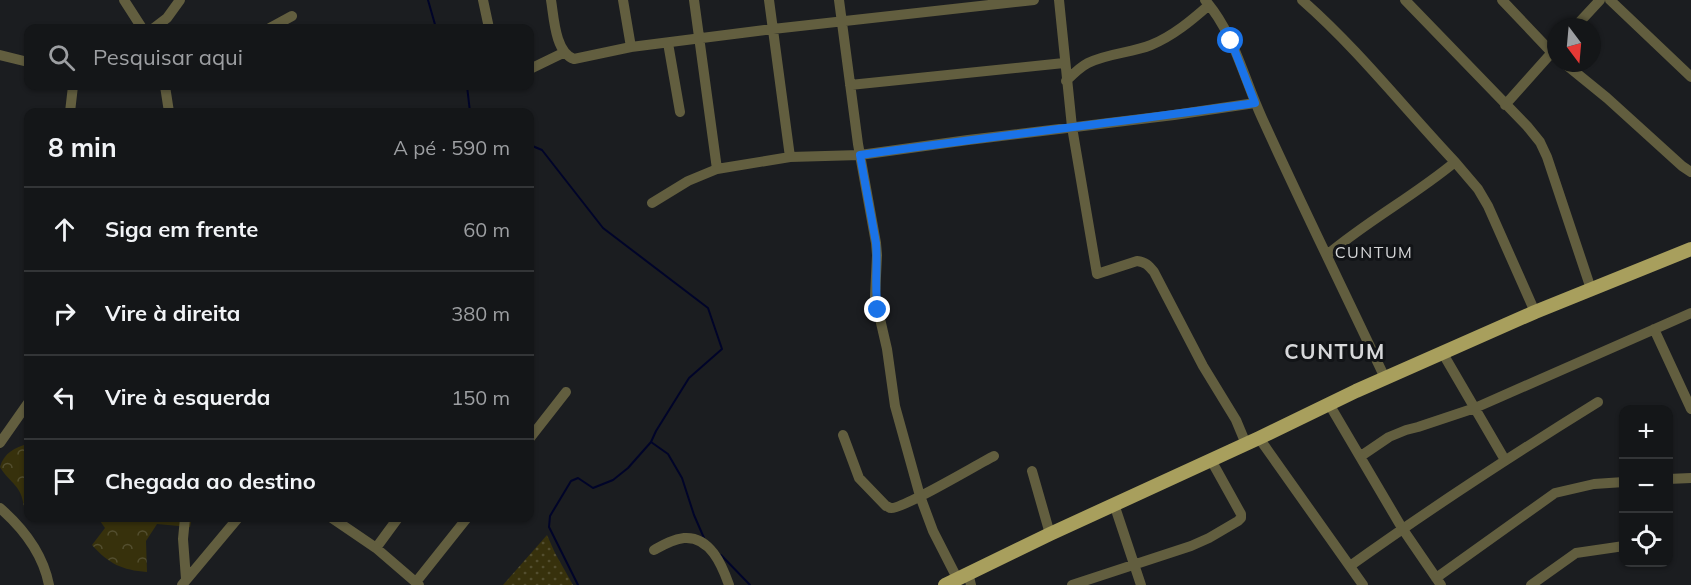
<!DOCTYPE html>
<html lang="pt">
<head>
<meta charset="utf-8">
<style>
	body { margin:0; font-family:Mulish,sans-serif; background:#212325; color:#f1f3f6 }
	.controls { position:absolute; right:18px; bottom:18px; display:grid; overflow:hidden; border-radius:12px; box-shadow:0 2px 4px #0004 }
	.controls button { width:54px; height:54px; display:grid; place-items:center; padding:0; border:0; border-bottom:2px solid #333537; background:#141618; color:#f1f3f6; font:30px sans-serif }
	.compass { position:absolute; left:1547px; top:18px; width:54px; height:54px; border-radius:50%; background:#141618; box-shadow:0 2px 4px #0004; rotate:164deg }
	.stop { position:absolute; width:18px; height:18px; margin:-14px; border:4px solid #1a73e8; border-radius:50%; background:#fff }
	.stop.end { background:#1a73e8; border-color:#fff; box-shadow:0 2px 6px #0008 }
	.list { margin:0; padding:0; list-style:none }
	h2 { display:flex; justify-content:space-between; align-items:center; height:78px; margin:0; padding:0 24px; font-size:26px }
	h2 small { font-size:20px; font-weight:400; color:#9d9fa2 }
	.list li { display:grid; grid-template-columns:39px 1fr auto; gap:18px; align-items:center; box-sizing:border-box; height:84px; padding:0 24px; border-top:2px solid #333537 }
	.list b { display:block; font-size:22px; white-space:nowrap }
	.list em { font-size:20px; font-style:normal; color:#9d9fa2 }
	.icon { flex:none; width:33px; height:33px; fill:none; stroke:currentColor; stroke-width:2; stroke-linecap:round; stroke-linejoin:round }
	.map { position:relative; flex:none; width:1691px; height:585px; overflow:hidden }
	.search { position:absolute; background:#141618; box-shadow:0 2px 4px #0004; left:24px; top:24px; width:510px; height:66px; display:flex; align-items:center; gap:15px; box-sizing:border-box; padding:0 21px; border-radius:12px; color:#9d9fa2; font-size:22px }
	.panel { position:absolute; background:#141618; box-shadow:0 2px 4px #0004; left:24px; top:108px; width:510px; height:414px; border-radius:12px }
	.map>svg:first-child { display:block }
</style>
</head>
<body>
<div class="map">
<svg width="1691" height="585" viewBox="0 0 1691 585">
	<defs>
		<pattern id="forest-crowns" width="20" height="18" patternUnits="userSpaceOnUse" patternTransform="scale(1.5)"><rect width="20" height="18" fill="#37310c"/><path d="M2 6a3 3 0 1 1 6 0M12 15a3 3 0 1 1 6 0" fill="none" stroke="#534e2f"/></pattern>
		<pattern id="park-dots" width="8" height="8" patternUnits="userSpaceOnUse" patternTransform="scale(1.5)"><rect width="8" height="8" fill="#37310c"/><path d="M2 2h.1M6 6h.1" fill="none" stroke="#534e2f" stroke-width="1.8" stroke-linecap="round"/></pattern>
	</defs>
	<rect width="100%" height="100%" fill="#1b1d20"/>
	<path fill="url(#forest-crowns)" d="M28,444V509L24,507C21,484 11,485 0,467C4,453 15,447 28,444Z
		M98,518H192L190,527L157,524L146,541L147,572C122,570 109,564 92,545L105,528Z"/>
	<path fill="url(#park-dots)" d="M547,535L555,553L573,585H503Z"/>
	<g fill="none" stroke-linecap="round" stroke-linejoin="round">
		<path stroke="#000429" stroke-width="2" d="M428,0L436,28
			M467,86L470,112
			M530,145L542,150L603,228L708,308L722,349L689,378L656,431L651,442L628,468L613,480L593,488L578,478L571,481L550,516L549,527L578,585
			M651,442L668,454L682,478L694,515L704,538
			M721,555L750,585"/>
		<path stroke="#625e3f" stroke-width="10" d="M124,0L142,28
			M483,0L489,28
			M551,0C554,18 555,52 574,59L631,47L773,29L1034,0
			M623,0L631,47
			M694,0L717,169
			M769,0L790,157
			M839,0L858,144L876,243L877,255L875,297L887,349L895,406L920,496L933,531L957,578
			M1059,0L1072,127L1097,274L1137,261C1146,262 1149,266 1154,272L1203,366L1236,420L1246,444
			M1205,0C1234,33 1244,79 1262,118C1302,206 1344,291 1385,378
			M1302,0C1358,49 1404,108 1455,162C1414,196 1367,221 1327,255
			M1405,0L1527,126L1540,142L1547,157L1591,289
			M1502,0L1556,57
			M1610,0L1691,77
			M1575,27L1600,0
			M154,28L167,18L180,0
			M270,28L292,16
			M668,43L680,112
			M0,55L28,62
			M1564,63L1607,98L1682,166L1691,172
			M530,69L563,53
			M1066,81C1073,74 1080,67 1088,63C1108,53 1131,53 1151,45C1173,36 1192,20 1209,5
			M850,85L1064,63
			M165,86L169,112
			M1505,105L1555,49
			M70,112L73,86
			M1455,162L1478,189L1488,206L1535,312
			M652,203L688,181L717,169L790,157L860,155L968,140L1174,115L1255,103
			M1654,329L1691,409
			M1442,352L1505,460
			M1329,404L1402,528L1441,585
			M843,435L859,478L886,506C888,506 889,508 891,508C903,509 978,464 994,456
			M530,438L566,392
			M1259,438L1363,585
			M0,443L28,403
			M1361,456L1389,437L1406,430L1418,427L1475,408L1691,313
			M1032,471L1050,534
			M1668,479L1691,478
			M1114,504L1141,585
			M0,508C24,529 43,554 49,585
			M185,518L183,539L186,579
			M332,518L376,548L419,585
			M376,548L398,518
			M654,550C663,545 673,539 684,538C710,536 722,565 729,585
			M1350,566C1431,508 1514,454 1598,402
			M968,573L971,585
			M1436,578L1555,493L1594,484L1624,482
			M416,582L467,518
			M182,585L238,518
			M1072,585L1191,546L1209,538L1238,521L1241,518V514L1211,460
			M1531,585L1576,553L1624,546"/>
		<path stroke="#a89f5d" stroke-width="14" d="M945,585L1050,534L1259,438L1356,391L1535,312L1691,249"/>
	</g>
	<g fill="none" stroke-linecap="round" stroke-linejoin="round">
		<path stroke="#1a73e8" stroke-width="8" d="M878,310C874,288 878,266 876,243L860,155C991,136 1123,122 1255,103L1231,41"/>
	</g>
	<g text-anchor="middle" stroke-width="6" stroke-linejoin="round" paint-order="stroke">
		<g font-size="16" letter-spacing="1.5" fill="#d7d8da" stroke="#121417">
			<text x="1374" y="258">CUNTUM</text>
		</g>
		<g font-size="21" font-weight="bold" letter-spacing="1.5" fill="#d7d8da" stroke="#121417">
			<text x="1335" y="359">CUNTUM</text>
		</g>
	</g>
</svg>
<div class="controls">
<button>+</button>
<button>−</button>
<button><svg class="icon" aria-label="locate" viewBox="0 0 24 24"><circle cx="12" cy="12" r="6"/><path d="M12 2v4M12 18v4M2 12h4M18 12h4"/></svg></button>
</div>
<svg class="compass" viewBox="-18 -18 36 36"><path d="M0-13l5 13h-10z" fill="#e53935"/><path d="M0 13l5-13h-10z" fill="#9d9fa2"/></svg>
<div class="stop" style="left:1231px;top:41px"></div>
<div class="stop end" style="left:878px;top:310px"></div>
<div class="search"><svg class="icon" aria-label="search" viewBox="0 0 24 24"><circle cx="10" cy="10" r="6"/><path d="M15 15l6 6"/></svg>Pesquisar aqui</div>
<section class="panel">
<h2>8 min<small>A pé · 590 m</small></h2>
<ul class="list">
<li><svg class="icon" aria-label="ahead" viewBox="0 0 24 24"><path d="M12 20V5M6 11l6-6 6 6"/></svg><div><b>Siga em frente</b></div><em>60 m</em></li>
<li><svg class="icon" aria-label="right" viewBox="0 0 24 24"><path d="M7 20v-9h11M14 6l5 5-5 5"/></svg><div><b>Vire à direita</b></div><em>380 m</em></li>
<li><svg class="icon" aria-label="left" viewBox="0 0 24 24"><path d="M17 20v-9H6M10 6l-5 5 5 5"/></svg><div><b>Vire à esquerda</b></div><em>150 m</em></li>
<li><svg class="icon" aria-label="arrive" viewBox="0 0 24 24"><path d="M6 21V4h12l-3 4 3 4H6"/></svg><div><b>Chegada ao destino</b></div></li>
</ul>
</section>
</div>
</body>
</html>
